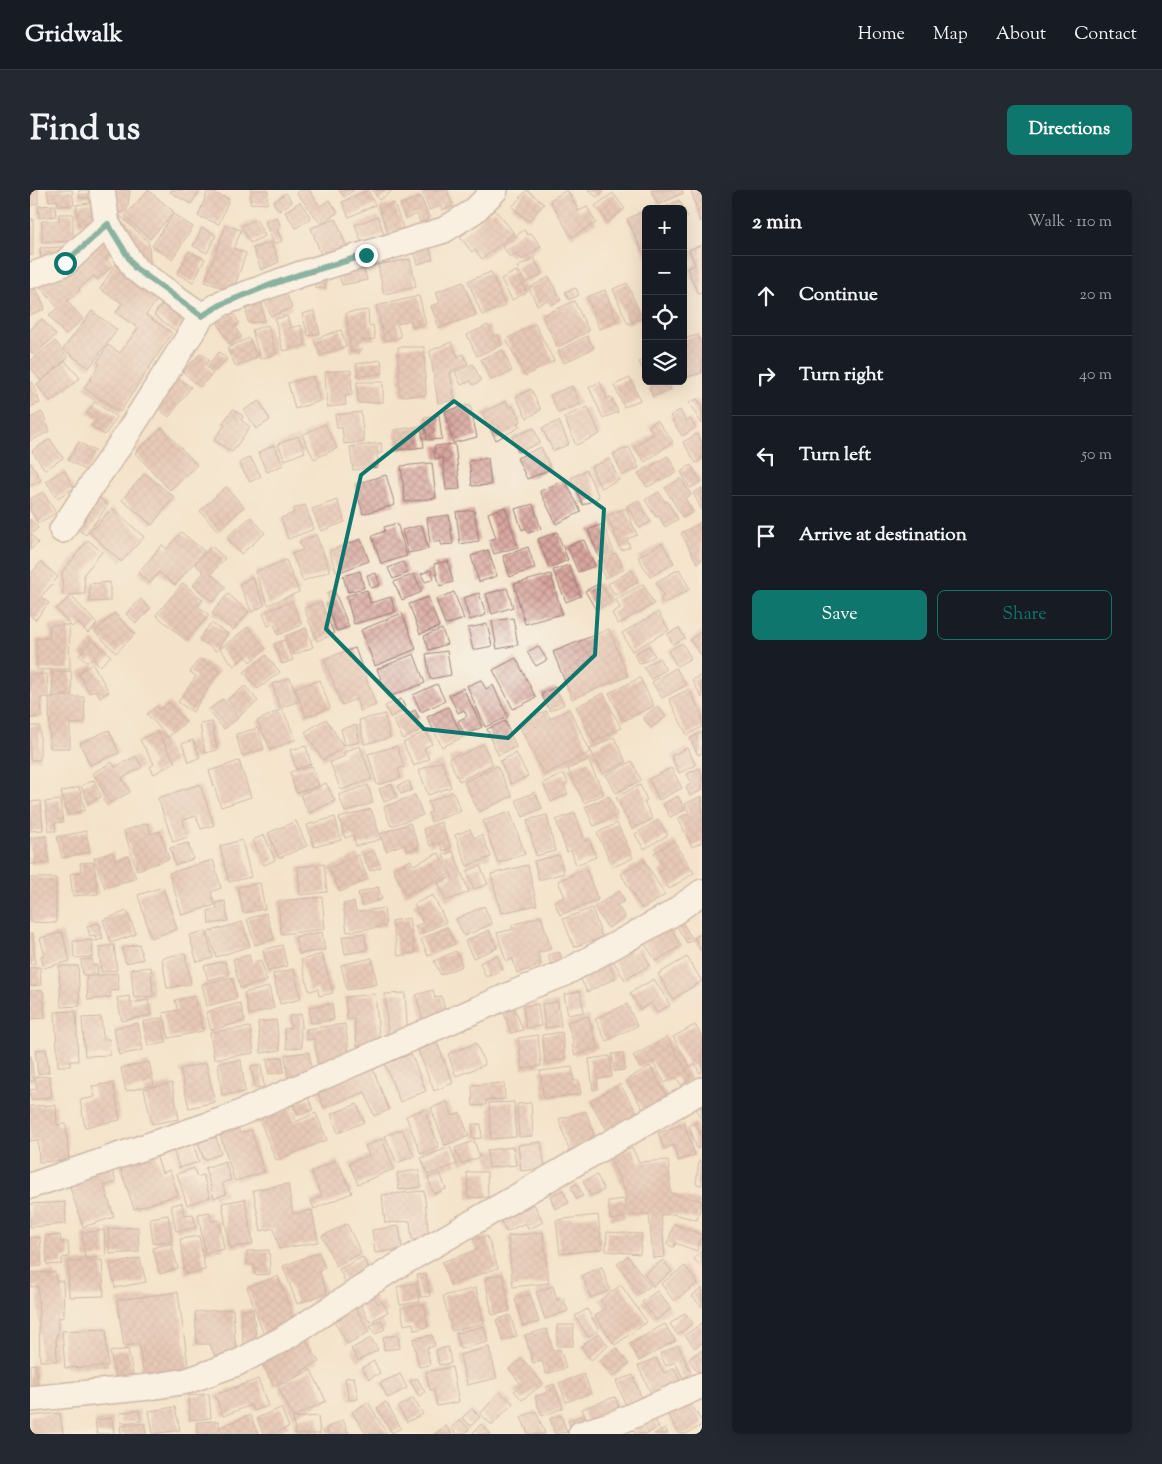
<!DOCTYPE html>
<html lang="en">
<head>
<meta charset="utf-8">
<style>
	body { margin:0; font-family:"Sorts Mill Goudy",serif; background:#242831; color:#f1f3f6 }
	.controls { position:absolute; right:15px; top:15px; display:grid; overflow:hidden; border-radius:8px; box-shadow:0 5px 20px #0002 }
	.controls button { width:45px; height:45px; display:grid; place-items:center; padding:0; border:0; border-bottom:1px solid #363941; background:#171b24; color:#f1f3f6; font:25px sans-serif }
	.stop { position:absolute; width:15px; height:15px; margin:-11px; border:4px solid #0f766e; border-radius:50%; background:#fff }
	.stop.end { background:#0f766e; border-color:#fff; box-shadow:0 1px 5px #0008 }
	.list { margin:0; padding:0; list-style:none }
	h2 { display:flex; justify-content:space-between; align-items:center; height:65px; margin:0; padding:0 20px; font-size:21px }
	h2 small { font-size:16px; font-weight:400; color:#9ea1a6 }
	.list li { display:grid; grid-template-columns:32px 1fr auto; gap:15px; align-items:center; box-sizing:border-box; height:80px; padding:0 20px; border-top:1px solid #363941 }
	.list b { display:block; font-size:19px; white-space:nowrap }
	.list em { font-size:16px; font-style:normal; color:#9ea1a6 }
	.actions { display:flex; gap:10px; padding:15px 20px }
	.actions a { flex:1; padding:11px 0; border:1px solid #0f766e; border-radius:8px; text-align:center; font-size:18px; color:#0f766e }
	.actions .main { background:#0f766e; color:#fff }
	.icon { flex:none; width:28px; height:28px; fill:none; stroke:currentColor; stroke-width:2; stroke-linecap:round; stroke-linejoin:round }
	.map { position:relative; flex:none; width:672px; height:1244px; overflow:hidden; border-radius:8px }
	header { display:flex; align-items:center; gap:30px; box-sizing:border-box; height:70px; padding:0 25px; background:#171b24; border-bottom:1px solid #363941 }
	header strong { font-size:24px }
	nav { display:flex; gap:28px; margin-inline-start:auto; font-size:18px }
	.intro { display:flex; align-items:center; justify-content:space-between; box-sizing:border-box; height:120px; padding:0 30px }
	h1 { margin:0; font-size:35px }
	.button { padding:12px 22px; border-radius:8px; background:#0f766e; color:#fff; font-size:18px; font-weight:700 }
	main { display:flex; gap:30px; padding:0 30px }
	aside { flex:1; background:#171b24; border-radius:8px; box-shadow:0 5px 20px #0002 }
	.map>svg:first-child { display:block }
</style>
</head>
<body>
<header>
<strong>Gridwalk</strong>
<nav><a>Home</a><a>Map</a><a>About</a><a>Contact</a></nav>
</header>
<div class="intro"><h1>Find us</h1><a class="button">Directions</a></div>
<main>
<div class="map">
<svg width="672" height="1244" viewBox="0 0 672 1244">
	<defs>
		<pattern id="building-cross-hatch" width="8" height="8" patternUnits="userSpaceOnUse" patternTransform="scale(1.25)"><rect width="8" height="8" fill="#d8a69e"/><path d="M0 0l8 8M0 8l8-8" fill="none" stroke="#b18781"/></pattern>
	</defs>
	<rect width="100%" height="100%" fill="#f7f3e8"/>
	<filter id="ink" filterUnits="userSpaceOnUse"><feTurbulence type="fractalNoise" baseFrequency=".02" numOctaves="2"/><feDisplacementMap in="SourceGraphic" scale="10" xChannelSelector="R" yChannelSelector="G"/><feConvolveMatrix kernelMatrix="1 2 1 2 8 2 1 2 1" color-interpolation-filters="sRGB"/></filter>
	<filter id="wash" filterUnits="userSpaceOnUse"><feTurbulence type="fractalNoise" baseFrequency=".0096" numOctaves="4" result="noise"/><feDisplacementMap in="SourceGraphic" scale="20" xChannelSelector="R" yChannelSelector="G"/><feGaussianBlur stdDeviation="1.12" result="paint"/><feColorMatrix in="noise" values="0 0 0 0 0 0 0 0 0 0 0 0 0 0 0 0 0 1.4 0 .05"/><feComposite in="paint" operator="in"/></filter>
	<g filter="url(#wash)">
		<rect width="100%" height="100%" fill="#f4e3cb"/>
		<g id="blocks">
			<path fill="url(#building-cross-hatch)" d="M0,0H8V14L0,15Z
				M17,0H42L44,15L28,16L27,10L19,11Z
				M49,0H63V8H49Z
				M83,0H100L97,21L86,23Z
				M118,0L144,22L120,49L95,26Z
				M141,0H166L169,2L161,14L140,2Z
				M221,0H238L237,14L220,13Z
				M271,0H279L290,16L299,10L308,22L291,34L267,3Z
				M309,0H324L314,7Z
				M338,0L345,15L319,27L312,12Z
				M343,0H360L361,2L349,10Z
				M392,0H417L423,16L412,20L411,16L399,20Z
				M497,0L514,14L499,31L482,17Z
				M537,0L549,21L557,17L566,33L541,47L520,10Z
				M558,0H573L567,7Z
				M621,0H652L653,3L628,15Z
				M661,0H672V31H670Z
				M178,1L199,9L189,34L168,26Z
				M256,3L262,12L249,21L243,12Z
				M583,3L595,19L578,32L565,16Z
				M391,7L399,29L390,32L387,24L375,29L370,14Z
				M649,10L658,27L653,29V19H631Z
				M66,12L69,32L49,35L46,15Z
				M270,12L281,28L266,38L255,22Z
				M364,13L373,38L358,44L349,18Z
				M25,15L26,26L9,28L8,16Z
				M457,20L460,23L465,20L484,43L452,69L445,60L442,62L430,47L447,34Z
				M616,20V69L597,29Z
				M29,24H43V51L12,52V31H29Z
				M143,24L163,37L142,69L122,56Z
				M91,26L119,53L120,74L112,72L90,46Z
				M348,26L354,44L332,53L325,35Z
				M247,27L251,38L247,39L252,51L244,54L235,32Z
				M0,29H3V65H0Z
				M226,29L235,46L220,53L211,36Z
				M306,29L317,58L292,67L281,38Z
				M196,35L211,40L204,59L216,63L203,101L175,92Z
				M172,38L186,45L177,63L163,56Z
				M494,40L498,45L501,43L511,56L492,70L486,63L480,67L472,56Z
				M74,45L87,58L76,69L82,76L67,90L64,86L49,98L50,100L37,111L53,129L35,145L19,125L28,118L7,93Z
				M241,52L249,72L231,80L223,58Z
				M671,55L672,103L668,104L657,78L665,75L659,60Z
				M399,56L403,69L388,74L384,61Z
				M33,57L34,71L11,72L10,58Z
				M159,61L175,69L163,92L147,84Z
				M504,68L512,84L495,93L487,77Z
				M380,69L386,97L354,104L348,75Z
				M87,72L131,105L116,125L142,143L90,222L54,198L70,174L67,172L78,155L90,163L108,138L86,123L92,113L70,99Z
				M333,76L337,90L312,95L308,82Z
				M486,81L497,102L482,110L471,89Z
				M461,82L475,116L452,125L438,91Z
				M286,83L296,84L295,99L285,98Z
				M519,87L531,110L521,115L518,110L507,115L499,98Z
				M433,92L446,125L409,138L401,116L410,113L406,102Z
				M597,93L612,128L598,134L583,99Z
				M546,98L549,105L539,110L535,102Z
				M6,99L15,119L0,125V102Z
				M255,100L262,118L241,126L234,108Z
				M575,100L587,132L569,139L557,107Z
				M389,106L396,134L383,137L381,130L367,134L371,147L355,151L346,116Z
				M231,107L234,131L218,133L216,118H221L220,108Z
				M135,110L157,126L146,141L124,125Z
				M544,111L559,141L528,157L512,126Z
				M338,120L339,136L343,135L345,149L331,151L332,160L321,162L316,123Z
				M62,121L87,140L59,178L33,159Z
				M284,121L290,143L278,146L272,124Z
				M204,124L209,133L205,136L211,147L199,154L188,133Z
				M257,126L260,138L271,135L276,155L253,161L245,129Z
				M12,129L26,145L4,165L0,161V140Z
				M505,134L524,171L495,186L476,149Z
				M238,135L246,164L230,169L222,140Z
				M458,135L464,147L468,145L472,155L447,166L437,145Z
				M311,140L316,156L290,166L284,149Z
				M668,145L672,158V183L653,188V149Z
				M557,146L564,158L534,173L528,161Z
				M219,148L227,167L206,177L197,158Z
				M25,151L38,168L11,191L0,177V171Z
				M421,152L428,167L433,164L438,174L420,182L425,210L408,213L400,161Z
				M368,157H394L396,205L370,206Z
				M473,160L482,181L461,190L451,169Z
				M189,162L197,169L185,181L178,175Z
				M171,163L179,170L175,175L183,183L170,197L153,182Z
				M616,169V186L609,172Z
				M351,170L353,183L328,187L326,174Z
				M35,171L50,188L21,212L7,195Z
				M443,174L451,191L443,195L441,191L431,195L425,182Z
				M321,180L322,205L315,206L316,215L297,217L295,182Z
				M283,186L290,211L265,219L258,193Z
				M147,188L161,197L139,227L126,217Z
				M600,188L610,210L594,217L584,195Z
				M618,191H638L641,199L623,207L619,198L621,197Z
				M2,192L10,213L0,217V193Z
				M327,192H353V212L328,213Z
				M570,192L577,209L581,207L588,222L573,228L559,197Z
				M542,196L550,214L528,223L520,205Z
				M501,199L511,220L497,228L486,207Z
				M667,209L670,214L672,213V234L659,213Z
				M229,211L240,230L226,239L214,220Z
				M476,211L480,218L483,216L491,231L487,233L490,237L466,250L452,223Z
				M64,212L87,227L75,245L62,236L67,229L57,223Z
				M440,215L447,247L423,253L415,221Z
				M558,217L570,244L546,255L534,227Z
				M203,219L213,226L211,230L220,237L202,262L184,250L195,235L192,234Z
				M650,220L656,231L660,229L666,238L652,246L640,226Z
				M12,222L20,241L0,251V228Z
				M331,222L334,252L314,254L312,238H307L305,225Z
				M409,225L412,249L397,250L394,227Z
				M627,230L643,252L615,272L604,257L624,243L618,236Z
				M529,231L539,254L523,261L512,238Z
				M295,234L307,258L284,269L272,245Z
				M391,236L394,257L367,260L364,240Z
				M132,238L167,275L140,300L105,263Z
				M504,238L510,253L488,262L482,247Z
				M667,244L672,252V269L666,273L653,252Z
				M268,246L275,262L255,270L248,254Z
				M20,249L33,268L15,280L2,261Z
				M49,252L68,263L57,281L38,270Z
				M351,253L352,263H347L348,277L323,280L320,257Z
				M425,254L430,299L416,300L413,268L405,269L404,256Z
				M244,255L253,275L237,282L228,263Z
				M511,257L521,279L497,289L487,268Z
				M599,257L609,278L593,285L583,264Z
				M638,266L647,282L617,297L608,283Z
				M220,267L231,286L220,292L209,273Z
				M458,268L461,295L442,296L439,271Z
				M579,269L589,290L571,298L561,277Z
				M0,272L11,290L0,296Z
				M402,273L406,308L375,312L371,276Z
				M661,275L671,292L660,298L651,282Z
				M34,280L44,298L27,308L16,291Z
				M556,280L569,307L553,315L541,288Z
				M115,283L144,307L122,335L92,310Z
				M356,285L365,315L333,324L325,294Z
				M651,288L661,305L655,308L663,322L653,328L635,298Z
				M535,290L551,322L526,334L510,301Z
				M196,297L214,317L188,341L170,321Z
				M672,298V320L663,303Z
				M13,302L26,323L8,333L0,320V309Z
				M629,302L635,312L637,311L648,329L635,337L629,326L626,327L615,310Z
				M65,305L78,315L56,345L42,335Z
				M307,310L315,332L291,341L282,319Z
				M608,310L621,332L610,338L597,316Z
				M503,314L511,339L498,343L497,338L492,340L485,319Z
				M275,315L284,339L258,349L251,328L264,323L263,319Z
				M475,317L488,357L464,364L459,350L466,348L458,323Z
				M82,318L114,347L91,372L60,343Z
				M596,318L607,345L597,349L600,357L591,360L577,326Z
				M444,320L449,351L430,354L426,322Z
				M419,325L423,354L411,355V351L400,353L397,328Z
				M221,327L235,343L211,364L197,347Z
				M0,329L8,338L1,344L8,353L0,360Z
				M672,332V370L667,373L651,343Z
				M367,333L377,366L351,374L342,346L355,341L354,337Z
				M573,334L584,362L569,367L558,340Z
				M392,335L398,359L378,363L372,340Z
				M151,342L174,361L145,395L129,382L120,393L108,383L132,355L137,359Z
				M527,342L538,370L519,378L508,349Z
				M286,345L300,381L273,391L262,364L273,360L269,352Z
				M331,349L339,371L307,383L299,361Z
				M58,350L72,362L54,384L55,404L33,405L32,382Z
				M554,350L565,376L548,382L537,356Z
				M632,353L644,373L620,387L608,367Z
				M181,356L195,368L181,384L196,397L183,412L163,395L174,382L165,374Z
				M498,357L505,378L480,387L473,366Z
				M458,360L467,386L449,392L441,366Z
				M586,363L594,379L575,388L568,371Z
				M256,370L269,402L238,415L225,382Z
				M418,371L423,392L410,396L404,374Z
				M11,372L28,387L11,407L19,413L5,430L0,425V385Z
				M373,372L378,383L363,389L358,378Z
				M539,375L551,406L536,412L523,380Z
				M649,379L660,399L633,414L630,408L634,406L626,392Z
				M401,380L404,389L395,392L391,384Z
				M602,380L608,392L585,405L578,394Z
				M330,381L334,398L318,402L313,386Z
				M346,383L350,395L341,398L337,385Z
				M384,384L392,402L372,410L364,392Z
				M521,384L532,424L495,434L484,394Z
				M222,387L235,415L222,422L209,394Z
				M80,392V411L60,412L59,394Z
				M153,393L173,410L168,416L179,425L157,451L126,425Z
				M570,393L581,411L566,420L555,401Z
				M613,394L624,414L588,434L582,423L590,418L586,409Z
				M477,398L483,417L462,424L456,404Z
				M304,400L319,437L307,441L296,414L300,412L297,403Z
				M337,400L340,413L361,407L365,422L324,434L316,406Z
				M424,402L434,429L415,435L406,409Z
				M449,403L456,425L440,430L433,408Z
				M198,404L219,422L203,440L182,423Z
				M41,406L67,434L58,443L47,432L42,437L26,419Z
				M398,407L409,437L390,444L379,414Z
				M111,409L120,419L106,433L96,424Z
				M262,411L272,435L248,445L244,433L238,436L233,423Z
				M291,412L304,444L287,451L274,418Z
				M628,422L639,440L602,461L592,443Z
				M84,423L105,444L86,463L65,442Z
				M372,423L386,459L345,476L331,440Z
				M483,428L488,455L467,459L462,431Z
				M181,433L198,444L186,461L169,449Z
				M457,434L462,456L443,460L438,438Z
				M19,435H39L40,479L7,480L6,449L20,448Z
				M218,437L236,459L220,472L216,466L204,476L190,459Z
				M276,438L283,457L264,465L256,446Z
				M649,438L655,448L643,454L637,444Z
				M412,439L417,454L399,460L394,446Z
				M579,439L598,486L542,509L523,462Z
				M672,441V466L660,450Z
				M63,450L81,466L70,476L62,468L57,472L49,465Z
				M255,450L263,470L252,474L244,454Z
				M652,453L661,468L647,476L638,461Z
				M508,456L517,470L506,476L497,462Z
				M619,456L625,466L610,474L604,464Z
				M325,458L346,515L330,521L326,509L312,515L294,469Z
				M417,461L421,485L400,489L396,464Z
				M384,464L395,493L358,507L347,479Z
				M236,465L250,482L228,499L214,482Z
				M486,468L506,508L483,519L463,480Z
				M629,468L636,480L621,489L614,477Z
				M169,469L189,481L163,522L148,512L166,486L160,482Z
				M63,474L79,502L70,507L66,500L60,503L48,483Z
				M646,478L656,495L632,508L622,492Z
				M41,481L42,505L23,506L22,482Z
				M17,484L18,507L11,508L12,527L0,528V485Z
				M672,485V508L662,490Z
				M260,488L269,511L250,518L242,494Z
				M610,488L624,516L593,531L579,503Z
				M290,490L300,518L276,527L265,498Z
				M451,490L456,499L463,495L478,527L455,537L437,496Z
				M407,494L415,511L391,522L383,505Z
				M215,496L228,511L209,526L197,510Z
				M525,497L534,514L520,521L511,504Z
				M433,498L452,537L435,545L428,531L437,526L434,520L428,523L419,505Z
				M659,499L672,525V537L657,545L639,509Z
				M573,503L591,538L564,552L546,517Z
				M19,507H54L55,533L40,534V558H20Z
				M193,509L208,528L194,539L178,520Z
				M371,509L376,519L360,527L355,516Z
				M139,512L156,532L138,547L117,524L127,516L130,520Z
				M628,516L636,527L621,538L613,527Z
				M418,517L433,547L412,557L397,527Z
				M252,519L266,549L241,560L227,531Z
				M539,519L561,562L514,585L489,535L516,521L520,529Z
				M385,520L389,528L384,531L389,541L373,549L364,531Z
				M355,524L360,548L334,554L329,530Z
				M296,529L314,557L293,570L275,542Z
				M475,531L486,557L468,565L457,539Z
				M182,532L187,560L175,563L170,534Z
				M326,535L330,552L315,555L311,539Z
				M0,536H10V570H0Z
				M228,538L234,559L212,566L206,544Z
				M79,540L89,563L60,575L50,553Z
				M127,541L145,572L124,584L120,577L124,574L110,550Z
				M396,541L402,554L394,558L399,569L384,576L373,553Z
				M672,542V563L668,565L660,549Z
				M584,547L596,572L573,584L560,559Z
				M163,550L170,567L159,572L152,554Z
				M453,554L463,575L429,591L419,568L430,563L431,565Z
				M276,556L281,574L266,579L260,560Z
				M330,556L342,589L311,600L300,572L315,566L314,562Z
				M367,556L374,577L368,579L371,588L347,595L338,564Z
				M657,558L666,575L649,583L641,566Z
				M486,563L498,586L481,594L470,571Z
				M106,566L112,577L92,588L100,602L80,613L63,583L82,572L85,577Z
				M558,570L574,604L554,613L538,579Z
				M209,571L221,607L191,617L179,581Z
				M412,571L421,597L398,605L389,580Z
				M602,571L611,590L586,603L576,585Z
				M282,576L289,596L266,603L260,582Z
				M467,576L482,606L449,622L434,592Z
				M641,578L652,598L629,610L619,589Z
				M669,578L672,584V600L660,606L656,597L662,593L657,584Z
				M534,584L538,593L534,595L538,604L521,612L513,593Z
				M64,590L71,607L58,613L51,596Z
				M379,591L382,600L371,604L368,596Z
				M296,593L305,611L279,623L270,605Z
				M170,594L184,635L171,639L166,626L153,630L158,647L143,652L128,608Z
				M362,594L367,607L354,612L349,599Z
				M338,595L343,613L315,622L309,605Z
				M610,595L617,610L614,612L623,629L602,639L586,607Z
				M49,597L55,620L38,625L31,602Z
				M423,602L431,621L401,632L398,623L402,622L398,612Z
				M505,602L512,618L493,627L486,610Z
				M385,605L393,625L361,636L354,617Z
				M579,606L587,625L564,636L555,617Z
				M648,606L655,620L640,627L633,614Z
				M672,606V652L662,657L648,628L659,623L655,614Z
				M30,610L33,632L25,633L26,641H19L15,612Z
				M11,611L13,640L0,641V612Z
				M341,619L351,649L326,656L323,645L315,648L309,628Z
				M480,622L495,664L468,673L453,631Z
				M545,623L555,651L559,649L566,667L546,675L541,660L537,662L526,630Z
				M517,625L525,661L506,666L497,630Z
				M305,627L311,650L284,657L277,635Z
				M628,630L638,645L614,659L605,644Z
				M266,631L277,656L249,668L238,643Z
				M411,632L421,658L413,661L409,652L400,656L393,639Z
				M117,633L121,644L130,641L139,669L107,680L94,641Z
				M380,633L389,657L377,661L374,654L356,661L350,644Z
				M587,633L603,668L583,677L567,643Z
				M440,639L444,648L452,645L461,667L437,676L425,645Z
				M56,641L60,662L32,668L27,647Z
				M234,645L245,670L234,675L223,650Z
				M16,646L19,673L0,674V648Z
				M212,650L221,687L199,692L190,656Z
				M644,651L664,683L639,699L629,682L634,678L624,663Z
				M158,653L163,669L145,675L140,658Z
				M343,660L351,677L340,681L333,665Z
				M423,661L439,702L416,711L408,692L422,687L413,665Z
				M83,662L85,670L98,666L106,688L75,698L64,668Z
				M409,663L419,685L375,705L363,678L381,670L383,675Z
				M328,665L338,689L310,702L299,678Z
				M529,665L534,683L509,690L504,671Z
				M183,670L191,698L181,702L185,715L152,725L139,683Z
				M614,670L635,705L612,719L591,684Z
				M64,672L68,704L43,706L40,684L51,682L50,673Z
				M294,674L297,702L270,705L268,677Z
				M498,675L507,715L471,723L461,684Z
				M450,676L458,694L444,699L437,681Z
				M556,679L568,710L530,725L524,711L535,707L528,691Z
				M0,688H26V733L0,732Z
				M230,693L235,719L213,723L208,697Z
				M133,697L147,739L121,748L108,705Z
				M348,697L352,709L332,716L328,703Z
				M589,701L595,711L587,715L595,727L578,738L564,717Z
				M403,705L416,732L389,745L385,736L393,733L384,714Z
				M292,707L295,739L251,744L248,711Z
				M195,711L198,731L179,734L178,721L187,719L186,713Z
				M324,712L326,722L354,718L356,736L317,742L313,714Z
				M454,716L462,734L434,746L426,729Z
				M562,718L572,747L544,757L533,729Z
				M97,721L106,744L81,753L73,730Z
				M236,723L244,749L225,755L217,729Z
				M647,724L663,750L657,753L641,727Z
				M511,726L521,759L508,763L511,775L487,783L483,769L476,771L467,743L483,739L482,735Z
				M379,728L385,763L368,766L362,731Z
				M212,732L220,756L186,767L178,742Z
				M69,733L73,749L66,751L65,745L60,746L57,736Z
				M638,734L651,756L626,771L612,749Z
				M417,737L425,754L398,766L391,749Z
				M459,740L467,758L443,768L435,751Z
				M176,741L183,768L167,772L159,745Z
				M32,742L40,771L14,778L11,766L15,765L10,748Z
				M292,742L295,760L269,764L265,747Z
				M3,743L5,773L0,774V744Z
				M334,743L337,760L315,764L312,747Z
				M672,743V759L671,760L664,748Z
				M62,750L63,767L44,768L43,751Z
				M109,754L113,769L96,773L92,758Z
				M84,755L87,780L71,782L69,757Z
				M252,755L257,776L238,781L233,760Z
				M598,757L601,763L610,757L620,775L595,790L581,767Z
				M426,761L432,776L411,785L404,771Z
				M529,762L532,770L521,774L518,765Z
				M155,763L161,794L137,798L132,768Z
				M292,764L303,803L289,806L288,799L279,801L271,770Z
				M219,765L221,773L231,770L237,791L210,798L203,769Z
				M467,765L473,780L456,787L450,773Z
				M657,767L672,791L643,809L628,784Z
				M342,768L347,794L317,800L311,775Z
				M576,768L586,788L557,802L547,781Z
				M62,769L63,776L67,775L68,783L53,785L51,770Z
				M195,771L199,785L178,790L174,776Z
				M29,776H48L50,816L31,817Z
				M10,777L11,795L0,796V778Z
				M121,777L123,806L104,808L101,779Z
				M264,779L271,809L250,814L243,784Z
				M87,783L89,800L80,801L81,807L58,810L56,787Z
				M202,787L207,808L177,816L172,794Z
				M624,789L640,815L627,823L621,813L610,820L600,803Z
				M239,797L244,818L219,825L214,803Z
				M13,800L15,828L0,829V801Z
				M403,800L405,808L411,806L417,827L394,834L386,805Z
				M550,801L554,822L538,825L534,805Z
				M375,803L378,847L358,845L355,804Z
				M345,804L350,854L327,856L324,829H317L315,807Z
				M99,806L101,813L118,810L121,825L92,831L87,808Z
				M165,806L173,841L139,848L133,823L148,820L145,810Z
				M528,812L531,836L515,838L512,814Z
				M210,813L215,831L181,840L176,822Z
				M302,814L304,830L281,833L279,817Z
				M508,814L511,836L496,838L493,816Z
				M597,814L607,836L576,851L565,829Z
				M484,817L493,840L481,843L473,821Z
				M46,821L48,871H40V876H28L25,822Z
				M271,824L272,837H270L272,857L257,859L254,839L261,838L259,826Z
				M558,826L568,858L545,865L542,855L544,854L537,832Z
				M71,827L73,849H79L80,865L55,866L52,828Z
				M131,828L136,853L118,856L113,832Z
				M246,830L250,860L231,863L228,832Z
				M108,833L113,860L89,865L84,838Z
				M315,834L320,870L288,874L284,849L277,850L276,839Z
				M665,835L672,847V882L670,883L665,874L660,877L643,847Z
				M220,837L224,863L184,869L180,842Z
				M532,842L535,869L515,872L512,845Z
				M508,845L511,876L492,879L488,848Z
				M637,847L661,889L651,895L646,887L635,893L622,871L610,878L603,866Z
				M407,853L423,893L404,901L388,860Z
				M446,853L455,875L426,886L418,864Z
				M16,859L19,882L8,884L5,860Z
				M279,862L282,884L258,887L255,865Z
				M593,863L595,880L584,881L582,864Z
				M381,864L396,901L370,912L355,874Z
				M1,866L4,891L0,892V867Z
				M580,866L582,887L567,889L568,899L563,900L559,869Z
				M252,867L254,882L239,884L237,869Z
				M211,870L215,902L192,905L188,873Z
				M119,872L124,895L96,901L91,878Z
				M176,873L185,912L159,918L150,879Z
				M231,875L234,897L225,898L221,876Z
				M620,876L638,908L614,921L596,890Z
				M542,877L544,891H549L551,904L514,909L510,881Z
				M343,879L359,920L344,926L335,902L294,918L287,901Z
				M20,886L22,907L1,910L0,900L7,899L5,887Z
				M83,893L90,930L55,937L50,910L65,907L62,896Z
				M142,893L149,929L122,934L114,899Z
				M474,893L475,909L456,910V915L443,916L442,895Z
				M590,894L608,925L578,942L560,911Z
				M278,908L283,919L268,925L264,914Z
				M672,909V932L664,912Z
				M417,912L423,926L430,923L439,946L415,955L401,918Z
				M484,912L486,947L461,949L459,913Z
				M501,913L503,946L489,947L487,914Z
				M258,914L265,932L286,923L297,950L246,970L228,926Z
				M327,914L334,932L308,943L301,924Z
				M26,915L27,935L36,934L39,970L9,972L8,950L0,951V916Z
				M394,919L409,957L391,964L376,926Z
				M556,921L566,951L539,960L529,929Z
				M207,933L210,943L221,940L234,982L205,991L188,939Z
				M666,933L672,948V957L667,959L659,935Z
				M442,934H451L452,948L443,949Z
				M654,934L665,965L648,971L643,955L634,959L628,943Z
				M183,937L191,964L174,970L165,943Z
				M372,939L384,966L367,973L355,946Z
				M352,949L364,979L328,994L319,973L339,965L335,956Z
				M162,950L169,972L149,978L142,956Z
				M444,951L450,967L431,974L425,958Z
				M511,952L515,978L491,981L488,955Z
				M420,957L427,974L398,985L391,968Z
				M483,957L486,975L459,978L457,960Z
				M602,958L609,972L638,970L641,1003L672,1011L667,1030L643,1024L631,1025L635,1067L623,1068L619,1024L597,1026L595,1002L580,968Z
				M125,962L132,983L140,980L148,1005L104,1019L89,974Z
				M307,970L322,1003L284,1019L281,1011L292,1006L281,982Z
				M195,971L201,990L192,993L196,1004L184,1008L175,978Z
				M669,971L672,972V995L666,994Z
				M80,974L86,992L74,996L84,1027L53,1037L37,988Z
				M164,978L167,987L173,985L180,1007L157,1015L147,984Z
				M389,980L391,997L369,1000L367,983Z
				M437,982H457L458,1007L438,1008Z
				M410,983L416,999L404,1004L398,988Z
				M567,985L574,1000L560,1006L553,991Z
				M258,994L263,1024L282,1020L288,1052L249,1059L244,1038L231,1041L223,1000Z
				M547,994L553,1006L546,1009L541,997Z
				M533,1000L539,1013L525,1019L520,1006Z
				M394,1001L399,1048L382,1050L380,1031L355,1033L352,1005Z
				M215,1009L223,1054L200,1058L192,1013Z
				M594,1009L595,1028L580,1030L578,1011Z
				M35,1012L36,1034L0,1037V1014Z
				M152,1013L154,1025L163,1024L166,1038L146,1041L141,1015Z
				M504,1014L513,1032L499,1039L495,1033L476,1042L471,1031Z
				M180,1022L181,1031L189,1030L194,1059L175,1063L168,1024Z
				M138,1025L142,1051L123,1053L120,1028Z
				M568,1025L572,1059L530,1064L526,1030Z
				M317,1034L331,1063L306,1076L292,1046Z
				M644,1034L672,1045L667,1061L645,1053L644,1057L637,1054Z
				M369,1036L372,1059L345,1063L342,1040Z
				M108,1037L109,1062L80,1064L78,1039Z
				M74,1040L76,1066L55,1069L52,1043Z
				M513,1042L519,1093L483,1097L478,1046Z
				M577,1042L612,1044L610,1064L576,1061Z
				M30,1045L31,1052H38L39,1067L32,1068V1074L17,1075L15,1046Z
				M169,1046L175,1080L155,1084L150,1049Z
				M457,1046L468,1078L420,1095L412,1072L447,1060L443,1050Z
				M10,1047L12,1076L0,1077V1048Z
				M141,1053L148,1078L130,1084L123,1058Z
				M239,1060L240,1084L225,1085L224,1075H217V1061Z
				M672,1060V1077L664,1069Z
				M289,1062L295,1078L289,1081L297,1103L267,1114L253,1076Z
				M598,1066L620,1096L610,1104L587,1074Z
				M333,1067L340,1081L316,1093L309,1079Z
				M110,1068L116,1092L85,1098L80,1075Z
				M72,1070L74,1106L39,1107L38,1072Z
				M633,1070L642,1082L623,1096L614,1084Z
				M655,1076L668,1093L644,1111L631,1094Z
				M572,1077L580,1100L561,1108L552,1085Z
				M25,1082L26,1091H33L34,1127L28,1128V1145H26L27,1171H10L8,1096L1,1097L0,1083Z
				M396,1084L400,1106L390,1107L387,1085Z
				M473,1084L480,1121L462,1125L455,1088Z
				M248,1086L265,1133L234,1145L217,1097Z
				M386,1093L389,1112L370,1115L367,1097Z
				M591,1095L617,1132L585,1155L565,1126L576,1118L570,1110Z
				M523,1096L527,1110L533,1108L538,1121L515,1129L506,1102Z
				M446,1098L454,1133L422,1141L413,1106Z
				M672,1098V1117L662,1106Z
				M627,1101L641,1119L626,1130L612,1112Z
				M148,1102L159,1182L114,1188L109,1154L94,1156L87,1110Z
				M341,1102L348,1114L352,1111L358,1122L340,1132L328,1110Z
				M500,1104L509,1132L493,1136L485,1109Z
				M394,1114L398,1137L384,1140L383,1133L374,1135L371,1118Z
				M325,1117L339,1142L317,1154L303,1129Z
				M203,1119L205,1152L211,1168L189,1176L180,1154H167L165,1122Z
				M223,1119L227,1158L214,1160L210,1120Z
				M557,1119L569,1140L558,1147L545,1126Z
				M655,1123L663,1133L648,1145L640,1134Z
				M480,1125L487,1146L473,1151L466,1130Z
				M351,1130L355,1139L345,1144L340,1136Z
				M672,1133V1153L665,1158L655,1145Z
				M635,1134L645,1151L609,1171L600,1154Z
				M527,1135H544L543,1156H527Z
				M454,1136L458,1152L430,1159L426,1143Z
				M76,1139L78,1176L35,1178L32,1141Z
				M517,1139L523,1161L530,1159L536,1178L516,1184L512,1171L503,1173L495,1145Z
				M569,1143L578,1156L561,1170L551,1156Z
				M368,1145L370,1158L354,1160L353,1147Z
				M402,1145L405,1156L397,1158L400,1175L389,1177L383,1149Z
				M275,1148L289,1172L244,1196L231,1172Z
				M341,1148L348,1160L328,1171L321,1159Z
				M648,1155L661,1183L653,1188L645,1172L636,1176L630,1164Z
				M418,1157L421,1173L409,1175L406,1160Z
				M459,1157L467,1188L437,1195L430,1165Z
				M587,1158L599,1174L582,1187L570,1171Z
				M98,1159L104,1189L87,1193L80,1162Z
				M672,1160V1193L669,1184L659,1169Z
				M492,1168L513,1194L492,1210L484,1201L492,1195L479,1179Z
				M626,1168L634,1183L644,1178L654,1199L621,1215L616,1206L621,1203L608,1176Z
				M344,1171L350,1183L339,1189L332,1178Z
				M6,1174L8,1203H0V1175Z
				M422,1177L429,1212L407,1216L404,1199L400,1200L396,1182Z
				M281,1180L296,1211L263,1227L248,1196Z
				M370,1184L377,1198L358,1208L350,1193Z
				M554,1184L561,1203L536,1212L529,1193Z
				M603,1185L614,1215L598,1221L586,1191Z
				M324,1187L328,1209L319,1210L315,1188Z
				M387,1188L395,1202L389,1206L380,1191Z
				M228,1189L238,1216L224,1221L221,1215L193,1226L185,1205Z
				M524,1194L533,1218L512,1226L505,1207L518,1202L516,1197Z
				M470,1202L483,1213L462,1235L450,1224Z
				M179,1204L181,1228L160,1230L158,1206Z
				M585,1207L592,1225L559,1238L552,1219Z
				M383,1208L393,1224L377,1232L368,1217Z
				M648,1210L653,1219L661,1214L672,1232V1235L656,1244H649L634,1219Z
				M338,1212L357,1244H336L322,1222Z
				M356,1212L371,1238L362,1243L347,1218Z
				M145,1217L150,1240L123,1244L119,1221Z
				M251,1218L259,1237L242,1244H233L227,1228Z
				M442,1219L450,1227L441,1236L432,1228Z
				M109,1220L111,1231L91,1233L90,1223Z
				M620,1220L629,1237L616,1244H605L599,1231Z
				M506,1221L515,1244H498L491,1227Z
				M30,1223L33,1244H0V1226Z
				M220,1225L228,1244H193L190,1237Z
				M531,1225L537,1242L525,1244L520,1229Z
				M288,1226L290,1244H265L263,1228Z
				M551,1226L555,1238L543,1243L538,1231Z
				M82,1228L84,1244H67L65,1230Z
				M313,1230L319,1244H299L296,1238Z
				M430,1230L439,1239L434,1244H427L421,1238Z
				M189,1231V1244H167V1232Z
				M114,1233L116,1244H91L90,1236Z
				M451,1234L461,1244H442Z
				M416,1236L422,1244H404Z
				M635,1238L638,1244H624Z"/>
		</g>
	</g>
	<g filter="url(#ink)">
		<use href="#blocks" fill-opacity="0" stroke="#9f817b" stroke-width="1"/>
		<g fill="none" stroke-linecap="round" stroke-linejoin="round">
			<g stroke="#9f817b" stroke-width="28">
				<path id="minor" d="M72,0L77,34L105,79L172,126
					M0,86L35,73L77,34
					M32,340L65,290L92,252L172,126L192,113L268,85L414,40L444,21L465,0
					M0,996L199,928L496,798L531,785L640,725L672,702
					M0,1209L120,1197L157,1191L207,1173L253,1149L362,1079L672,900
					M551,1244L586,1233L672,1195"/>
			</g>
			<use href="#minor" stroke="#fff" stroke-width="25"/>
		</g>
	</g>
	<g fill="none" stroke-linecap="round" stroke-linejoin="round" filter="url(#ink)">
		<path stroke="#0f766e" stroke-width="6" d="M35,73L78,34L105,78L172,126L192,114L232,98L268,85L336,65"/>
	</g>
	<path d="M0 0H672V1244H0ZM424,211L574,319L565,465L478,548L394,539L296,439L331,285Z" fill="#f4e3cb" fill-opacity=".55" fill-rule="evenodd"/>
	<path fill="none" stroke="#0f766e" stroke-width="4" stroke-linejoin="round" d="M424,211L574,319L565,465L478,548L394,539L296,439L331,285Z"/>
</svg>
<div class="controls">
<button>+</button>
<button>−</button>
<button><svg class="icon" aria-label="locate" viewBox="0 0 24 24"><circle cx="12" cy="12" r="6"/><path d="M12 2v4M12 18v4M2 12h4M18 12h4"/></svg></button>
<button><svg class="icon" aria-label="layers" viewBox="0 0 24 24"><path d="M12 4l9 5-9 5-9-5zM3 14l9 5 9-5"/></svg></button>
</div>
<div class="stop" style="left:35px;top:73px"></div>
<div class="stop end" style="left:336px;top:65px"></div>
</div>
<aside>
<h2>2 min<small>Walk · 110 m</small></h2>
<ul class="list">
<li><svg class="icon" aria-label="ahead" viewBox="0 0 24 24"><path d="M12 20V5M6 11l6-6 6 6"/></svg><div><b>Continue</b></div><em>20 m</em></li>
<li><svg class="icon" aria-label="right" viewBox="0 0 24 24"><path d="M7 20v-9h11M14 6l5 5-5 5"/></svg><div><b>Turn right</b></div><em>40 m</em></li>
<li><svg class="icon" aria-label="left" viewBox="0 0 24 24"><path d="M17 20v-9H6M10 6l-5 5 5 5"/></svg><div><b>Turn left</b></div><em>50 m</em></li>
<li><svg class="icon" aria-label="arrive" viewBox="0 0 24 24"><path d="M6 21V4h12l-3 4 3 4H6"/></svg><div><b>Arrive at destination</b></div></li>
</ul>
<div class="actions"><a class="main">Save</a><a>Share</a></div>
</aside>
</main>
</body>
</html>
